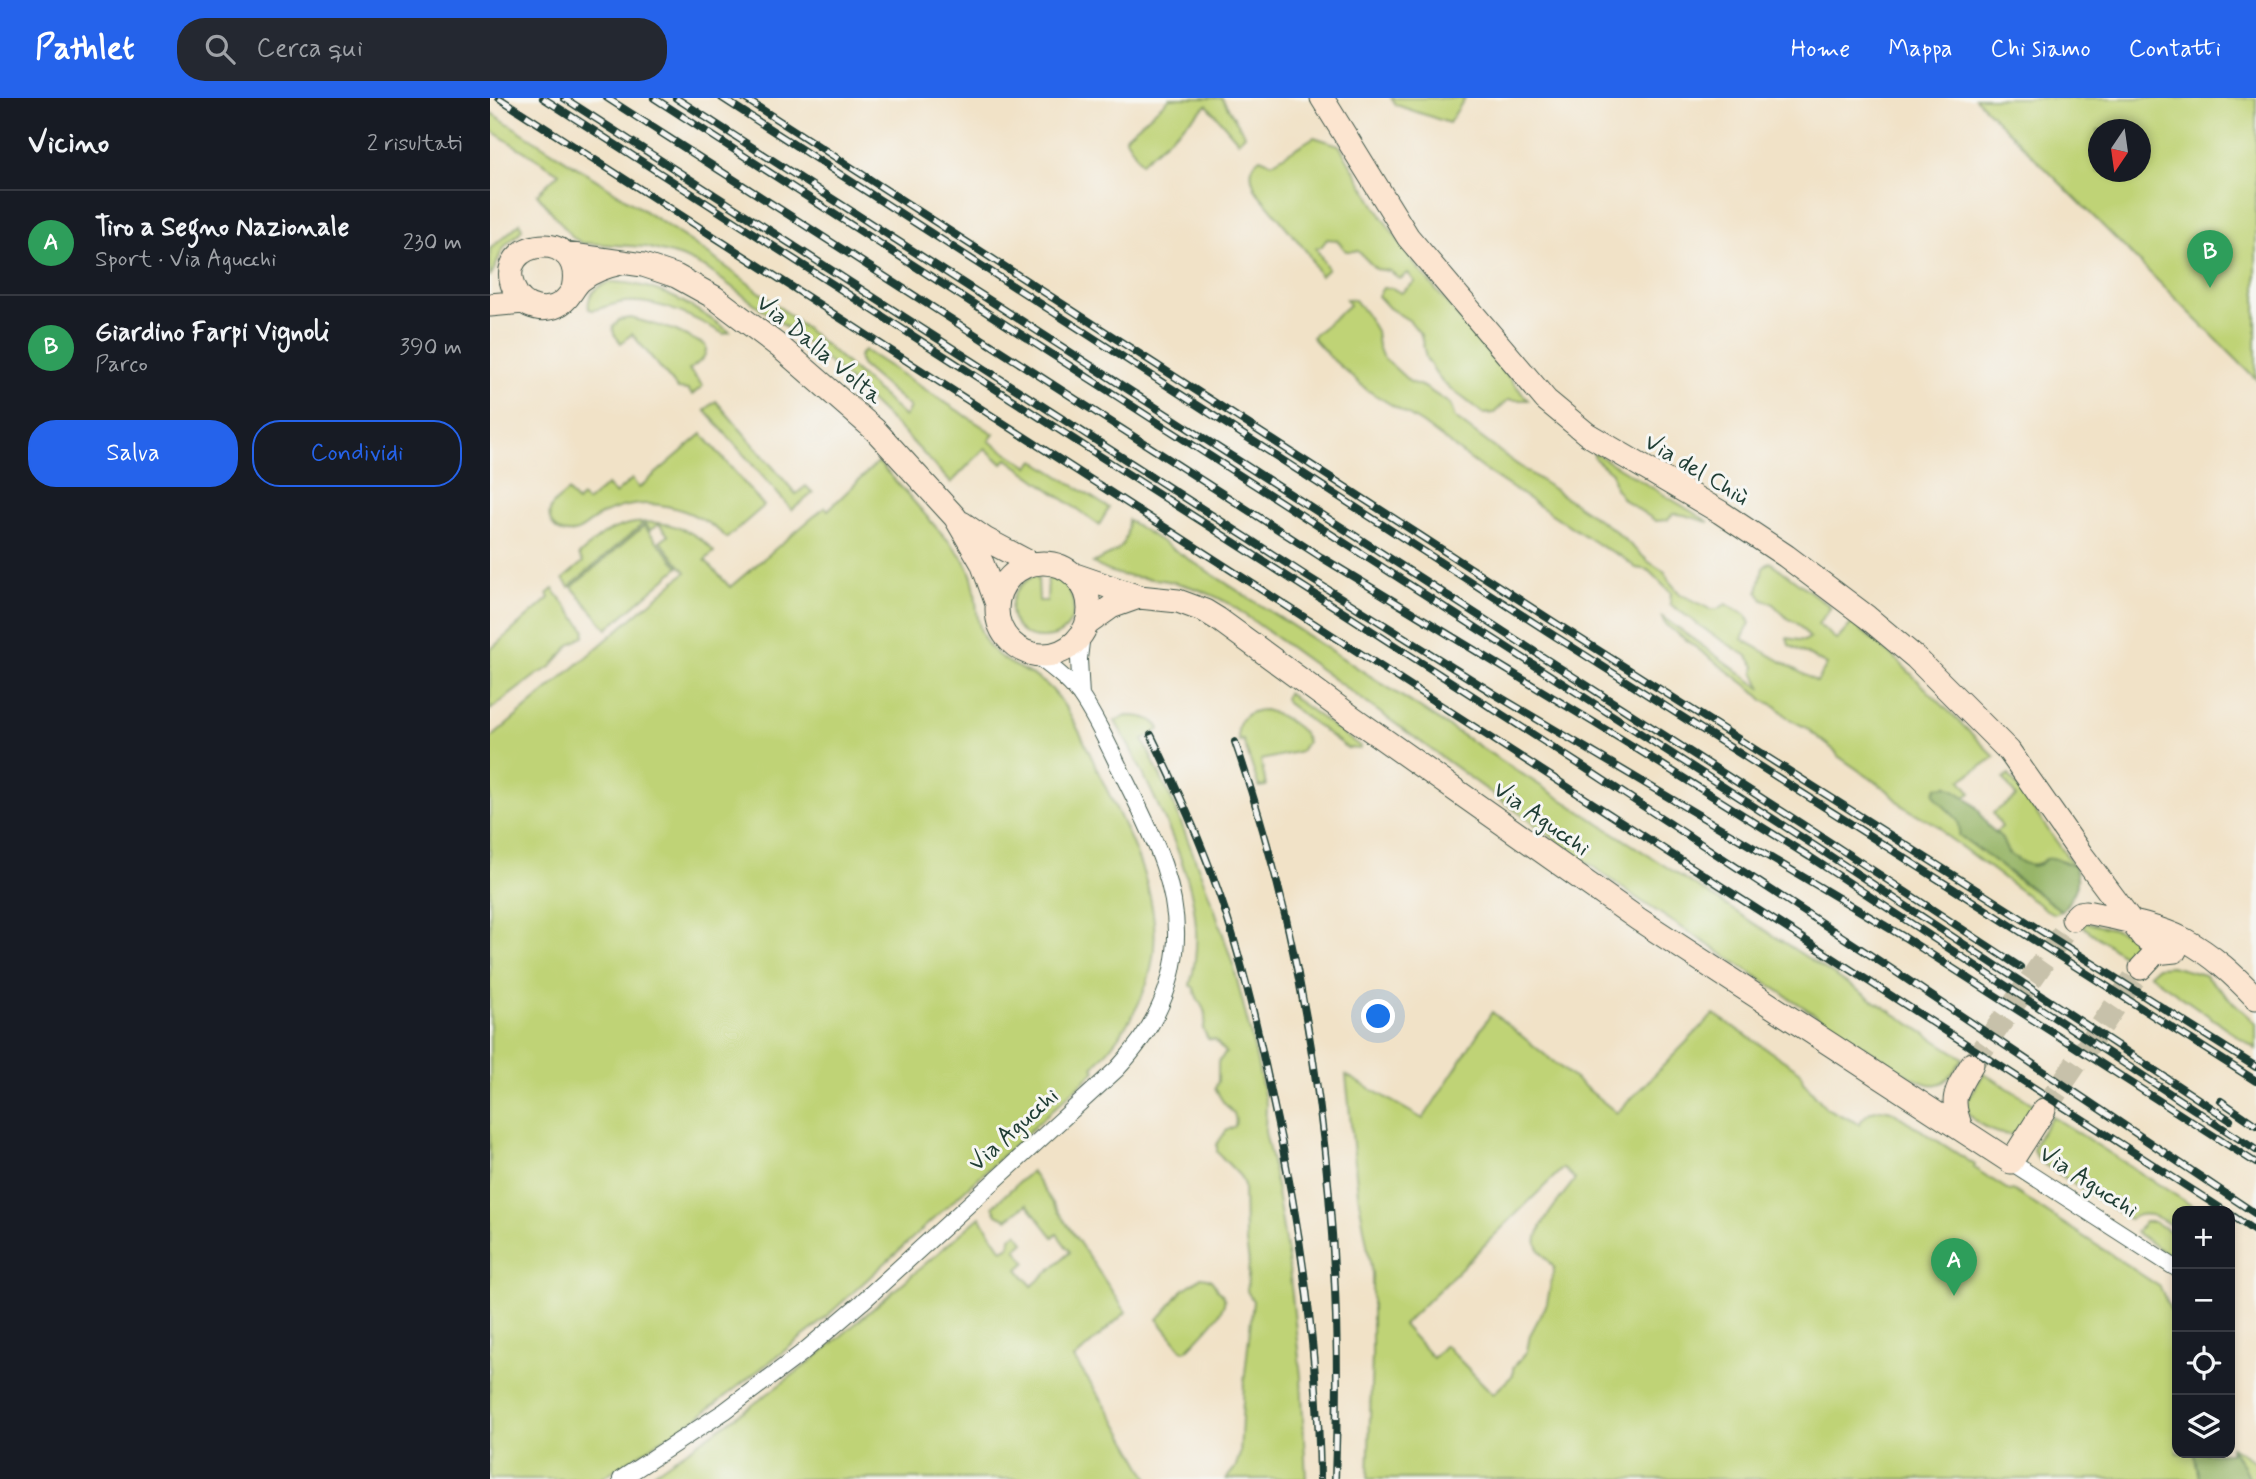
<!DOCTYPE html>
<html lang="it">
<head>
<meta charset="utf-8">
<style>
	body { margin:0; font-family:Mynerve,sans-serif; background:#242831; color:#f1f3f6 }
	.controls { position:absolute; right:21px; bottom:21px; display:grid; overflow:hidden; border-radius:14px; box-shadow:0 4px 10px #0003 }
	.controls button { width:63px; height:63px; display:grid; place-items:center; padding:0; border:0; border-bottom:2px solid #363941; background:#171b24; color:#f1f3f6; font:35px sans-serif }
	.compass { position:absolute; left:1598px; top:21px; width:63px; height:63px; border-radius:50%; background:#171b24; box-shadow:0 4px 10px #0003; rotate:193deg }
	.you { position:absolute; left:889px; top:919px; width:24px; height:24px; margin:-18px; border:5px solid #fff; border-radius:50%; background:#1a73e8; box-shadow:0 0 0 10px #1a73e833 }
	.badge { display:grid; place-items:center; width:46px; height:46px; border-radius:50%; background:#2563eb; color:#fff; font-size:23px; font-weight:700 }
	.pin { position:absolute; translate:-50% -58px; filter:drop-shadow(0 2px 4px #0008) }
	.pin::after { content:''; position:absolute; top:37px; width:24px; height:21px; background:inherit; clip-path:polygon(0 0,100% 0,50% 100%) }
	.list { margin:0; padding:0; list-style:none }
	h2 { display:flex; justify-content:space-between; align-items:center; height:91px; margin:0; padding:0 28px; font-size:30px }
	h2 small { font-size:23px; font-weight:400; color:#9ea1a6 }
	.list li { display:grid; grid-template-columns:46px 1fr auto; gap:21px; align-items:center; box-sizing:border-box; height:105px; padding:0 28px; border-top:2px solid #363941 }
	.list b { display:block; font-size:26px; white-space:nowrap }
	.list p { margin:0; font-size:23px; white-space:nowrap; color:#9ea1a6 }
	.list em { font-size:23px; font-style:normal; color:#9ea1a6 }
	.actions { display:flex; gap:14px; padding:21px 28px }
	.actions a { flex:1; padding:16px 0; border:2px solid #2563eb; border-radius:28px; text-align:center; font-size:24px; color:#2563eb }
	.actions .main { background:#2563eb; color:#fff }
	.icon { flex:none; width:38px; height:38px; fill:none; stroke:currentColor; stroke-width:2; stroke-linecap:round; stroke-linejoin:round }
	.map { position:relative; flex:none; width:1766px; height:1381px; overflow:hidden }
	header { display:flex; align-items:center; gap:42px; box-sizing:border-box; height:98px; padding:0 35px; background:#2563eb; color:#fff }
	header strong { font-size:33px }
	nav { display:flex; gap:38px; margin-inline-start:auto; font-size:24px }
	.search { width:490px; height:63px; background:#242831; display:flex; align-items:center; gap:18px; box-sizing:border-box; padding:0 24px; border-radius:28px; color:#9ea1a6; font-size:26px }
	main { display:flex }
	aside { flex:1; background:#171b24 }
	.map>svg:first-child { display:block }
</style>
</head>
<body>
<header>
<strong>Pathlet</strong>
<div class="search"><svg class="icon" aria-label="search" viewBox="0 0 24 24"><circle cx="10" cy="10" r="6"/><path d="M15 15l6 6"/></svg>Cerca qui</div>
<nav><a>Home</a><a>Mappa</a><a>Chi siamo</a><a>Contatti</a></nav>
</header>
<main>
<aside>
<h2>Vicino<small>2 risultati</small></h2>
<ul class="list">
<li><span class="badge" style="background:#2e9e5b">A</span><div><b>Tiro a Segno Nazionale</b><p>Sport · Via Agucchi</p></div><em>230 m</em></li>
<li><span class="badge" style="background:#2e9e5b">B</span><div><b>Giardino Farpi Vignoli</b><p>Parco</p></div><em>390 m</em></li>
</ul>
<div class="actions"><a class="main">Salva</a><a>Condividi</a></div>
</aside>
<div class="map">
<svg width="1766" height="1381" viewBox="0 0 1766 1381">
	<rect width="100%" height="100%" fill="#f6f6f2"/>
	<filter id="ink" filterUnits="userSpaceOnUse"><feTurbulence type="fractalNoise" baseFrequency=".0143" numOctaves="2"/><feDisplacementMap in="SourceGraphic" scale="14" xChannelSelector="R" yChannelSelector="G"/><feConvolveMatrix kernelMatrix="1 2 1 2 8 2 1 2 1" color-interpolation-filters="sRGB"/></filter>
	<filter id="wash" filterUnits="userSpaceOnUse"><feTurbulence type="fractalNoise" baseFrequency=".00686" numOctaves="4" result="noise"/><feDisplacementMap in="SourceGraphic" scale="28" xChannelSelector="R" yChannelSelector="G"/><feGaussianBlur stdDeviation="1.57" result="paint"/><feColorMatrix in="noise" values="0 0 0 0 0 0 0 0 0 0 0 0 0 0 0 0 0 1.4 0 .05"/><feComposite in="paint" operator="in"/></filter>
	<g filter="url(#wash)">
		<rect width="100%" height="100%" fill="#f1e2c7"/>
		<path fill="#bfd376" stroke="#6f8855" stroke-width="2" fill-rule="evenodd" d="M680,0H732L755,37L748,43L717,7L651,65L635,39Z
			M901,0H975L959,25L906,7Z
			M1485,0H1766V281ZM1608,32H1650V74H1608Z
			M0,14C71,60 144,104 214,153C285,203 352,258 415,319L420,309L371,267L369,258L374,252L504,336L499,343L539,369L544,362L619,410L609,427L517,361L512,366L495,350L461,385L416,337L350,274L307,237L216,170L192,159L156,149L92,145L82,139L47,96L69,75L0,32Z
			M824,39L849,47L892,119L926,168L1038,302H1018L1004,315L994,316L952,284L936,260L931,237L920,223L899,210L888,198L893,190H902L911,195L925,184L918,175L910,181L900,173L886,171L868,153H856L847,142L837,141L831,149L826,150L838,171L830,178L817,154L767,94C761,82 757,69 770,60L782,65Z
			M30,125L32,131C28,138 21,141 16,147C8,156 8,169 0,178V151Z
			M124,184C170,186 203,208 240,234L234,236C205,220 169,201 135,204C124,205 114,210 103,212L99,211C96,195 110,185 124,184Z
			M856,201L865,202L876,216L886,233L888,248L892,258L920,284L934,289L960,306L965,320L1025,365L1124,432L1159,464L1175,474L1179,483L1190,496L1220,511H1228L1236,506L1256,517L1260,525L1252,541L1327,584L1337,567L1299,547L1297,540L1314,543L1320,540L1307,525L1298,521L1282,505L1273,502L1268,494L1273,470L1280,464L1341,509L1328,526L1347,542L1362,525L1405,560L1505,659L1471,682L1481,695L1475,699L1458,688L1471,730L1521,777L1572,813L1564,816L1555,811L1454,736L1450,729L1414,709L1397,692L1348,658L1345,653L1315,629L1299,621L1286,608L1274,603L1263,592L1176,527L1171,518L1272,591L1264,574L1265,568L1257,558L1220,535L1180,506L1181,495L1158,472L1146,470L1131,458L1112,449L993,371L933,326L877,292L840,259L822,239L859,207Z
			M141,220L184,232L215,247C220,258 207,266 199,272L213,288L202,297L198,292L188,291L142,236L131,245L124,236L123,229L129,222Z
			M226,303L306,396L316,388L323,395L302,412L215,312Z
			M212,336L274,408L237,440C203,408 154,395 111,417C101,422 90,436 78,435C64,435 55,420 62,408C66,402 73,398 78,393L87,404L92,399L97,404L117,387L125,396L142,381L149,390Z
			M1103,354L1219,424C1206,422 1197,415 1183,416L1178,422L1166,423L1134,402L1125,390L1122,375L1105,361Z
			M388,364C408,385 426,406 445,428C457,442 473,456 480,474C490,497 482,523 497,545C514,570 546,572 565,595C586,621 600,657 615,688C670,797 696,870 603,969L605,973L324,1230L207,1320L110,1381H0V641L196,474L170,443L178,437L169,426L160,432L154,425L79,489L73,481L93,464L89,457C97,450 105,442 114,436C148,415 198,423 224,454L215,462L240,489L335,409L338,412Z
			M638,422L1473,960C1454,989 1447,994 1416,976L1145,799L740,506C720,495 700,487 678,483C648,478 630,482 603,465C628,452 637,453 638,422Z
			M154,428L189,469L117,531L82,489Z
			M544,478L548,480L549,503H557L558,478C594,486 591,539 554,540C516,542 509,494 544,478Z
			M63,491L95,532L94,538L80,547L61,569L45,578L0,612V552L59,500L57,496Z
			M797,595L871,649L870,651L857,650L797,605L795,600Z
			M775,612C789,616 815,630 817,644L811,653L771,662L776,688L769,689L753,642L749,643C744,623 756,612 775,612Z
			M637,618C649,618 664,619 670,631L653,642L684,707L725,812L744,870L764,950L776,1006L775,1034L782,1064L798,1161L811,1278L816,1381H736L745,1370L750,1356L754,1285L763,1203L757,1193L759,1164L755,1138L754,1087L750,1078L727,1054V1046L736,1033L745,1028C748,1016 741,1014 735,1006C731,1002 728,995 725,990L728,983V964L736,955L725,942L718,941L713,931C721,910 707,908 704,890L700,887C718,822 695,764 667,705C654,677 641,650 625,623Z
			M1519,677L1584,768L1572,762L1556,761C1544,771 1525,766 1516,753C1511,746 1512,740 1505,734L1512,729L1503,715L1526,699L1514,681Z
			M1595,825C1617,830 1663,833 1647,867L1592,828Z
			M1681,868L1714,877L1766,925V951L1659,876L1667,869Z
			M1002,914L1127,1015L1224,916L1311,974L1313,983L1336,1010L1369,1026C1377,1014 1386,1008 1401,1013L1485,1067L1484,1070L1520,1093L1523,1092L1670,1189L1687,1226V1355H1730L1731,1381H878L882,1257V1175L868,1096L856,977L933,1021ZM1073,1070L1085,1081C1076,1095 1042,1131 1047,1147C1050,1155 1059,1163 1064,1170L1057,1205L1040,1237L1037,1253L1023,1270V1277L1003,1296L955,1247L943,1260L913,1227Z
			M1494,975L1546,1008L1524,1036C1507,1039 1491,1028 1479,1017L1477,1004Z
			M1562,1018L1710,1113H1687V1131C1671,1121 1658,1110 1639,1121L1549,1063L1543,1052L1548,1040Z
			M541,1073L636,1214L584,1261L626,1323L659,1381H155L260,1309L324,1261L490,1119L512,1152C519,1150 521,1147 521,1139L527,1135L534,1144L526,1151L536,1164L528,1171L542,1188L580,1154L567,1136L563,1139L537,1106L517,1121L507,1116L503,1108Z
			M1655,1124H1664L1687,1138V1164L1646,1134Z
			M711,1179C722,1180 722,1183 727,1191C730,1195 732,1194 734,1199C739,1212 706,1242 697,1252L693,1253L667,1221C677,1214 683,1202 692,1193C698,1187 705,1185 711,1179Z
			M1740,1348L1766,1364V1381H1759L1752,1366Z"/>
		<path fill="#97b567" stroke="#5b794e" stroke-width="2" d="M1458,688L1475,699L1487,710L1498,728L1511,739L1518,755L1534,765L1543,768L1550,766L1556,761L1563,760L1584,768C1593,786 1582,799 1572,813L1469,737C1474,716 1450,712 1444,695L1447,689Z
			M1740,1351L1752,1366L1759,1381H1709L1704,1355H1740Z"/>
	</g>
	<g filter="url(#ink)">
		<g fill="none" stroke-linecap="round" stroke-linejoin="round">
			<path stroke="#c7c1aa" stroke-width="23" stroke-dasharray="23 11" stroke-linecap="butt" d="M1482,966L1583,821
				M1554,1012L1651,870"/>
			<g stroke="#3e564a" stroke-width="18">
				<path id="street" d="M591,598L589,561L592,536
					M1521,1064L1684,1169
					M131,1381L235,1313L312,1255L372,1204L627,971C658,938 680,899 685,854C693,788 656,724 628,667C617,644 605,618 590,597C577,580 559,567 542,555"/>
			</g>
			<g stroke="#3e564a" stroke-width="25">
				<path id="secondary" d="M832,0L918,139L1056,302L1097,336L1230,414L1296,458L1377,519L1426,560L1519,653L1591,756L1653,839L1673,853
					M75,156L153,167L186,178L224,199L290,249L385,332L465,419L492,465L507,506
					M83,191C97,128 2,140 24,191C32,211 58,217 74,203C81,197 84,188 91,182C102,173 117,168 131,165
					M0,207L33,204
					M472,425L495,441L542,466
					M507 511a46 46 0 1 1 92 0a46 46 0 1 1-92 0Z
					M585,477L649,499L688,503L715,513L728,521L862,619L1148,821L1521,1064L1554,1012
					M597,526L621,509L649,499
					M1583,821L1589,815L1596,814C1629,821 1666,827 1695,842C1723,857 1745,878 1766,900
					M1651,870L1665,855L1685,853
					M1472,1032C1459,1001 1465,994 1482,966"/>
			</g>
			<use href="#street" stroke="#fff" stroke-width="16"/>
			<use href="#secondary" stroke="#fce5d0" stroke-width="23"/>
			<g stroke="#1f3d34" stroke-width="8">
				<path id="rail" d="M9,0L1735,1113
					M53,0L1092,668L1397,868L1766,1116
					M74,0L818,479L1003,595L1414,839L1766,1065
					M117,0L831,459L1131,641L1320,759L1766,1052
					M164,0L1325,748L1740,1022
					M186,0L1332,739L1530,869
					M232,0L1060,535L1766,983
					M254,0L1067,526L1766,969
					M661,637C689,694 715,752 735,813C756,877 770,942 784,1008C811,1131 828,1255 830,1381
					M745,644C827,879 855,1133 845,1381
					M1731,1003L1766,1027
					M1740,1116L1766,1134"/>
			</g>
			<use href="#rail" stroke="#f6f6f2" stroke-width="5" stroke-dasharray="16" stroke-linecap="butt"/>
		</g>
	</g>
	<g text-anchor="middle" stroke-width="6" stroke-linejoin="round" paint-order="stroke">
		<g font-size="24" fill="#1f3d34" stroke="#f6f6f2">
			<text transform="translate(330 251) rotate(40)" y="8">Via Dalla Volta</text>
			<text transform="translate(1207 371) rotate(31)" y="8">Via del Chiù</text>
			<text transform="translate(1052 720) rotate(35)" y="8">Via Agucchi</text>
			<text transform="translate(523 1031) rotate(-42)" y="8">Via Agucchi</text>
			<text transform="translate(1599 1083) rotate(33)" y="8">Via Agucchi</text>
		</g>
	</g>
</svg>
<div class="controls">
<button>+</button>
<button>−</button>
<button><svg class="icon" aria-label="locate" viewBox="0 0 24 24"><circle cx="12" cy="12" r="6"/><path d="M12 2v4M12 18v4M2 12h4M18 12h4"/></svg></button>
<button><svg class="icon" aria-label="layers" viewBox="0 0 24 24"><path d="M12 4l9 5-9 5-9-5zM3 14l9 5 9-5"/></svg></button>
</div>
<svg class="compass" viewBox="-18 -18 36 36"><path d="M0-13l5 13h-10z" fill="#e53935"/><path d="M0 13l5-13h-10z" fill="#9ea1a6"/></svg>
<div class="you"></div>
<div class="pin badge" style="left:1464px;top:1198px;background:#2e9e5b">A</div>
<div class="pin badge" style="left:1720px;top:190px;background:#2e9e5b">B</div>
</div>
</main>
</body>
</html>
